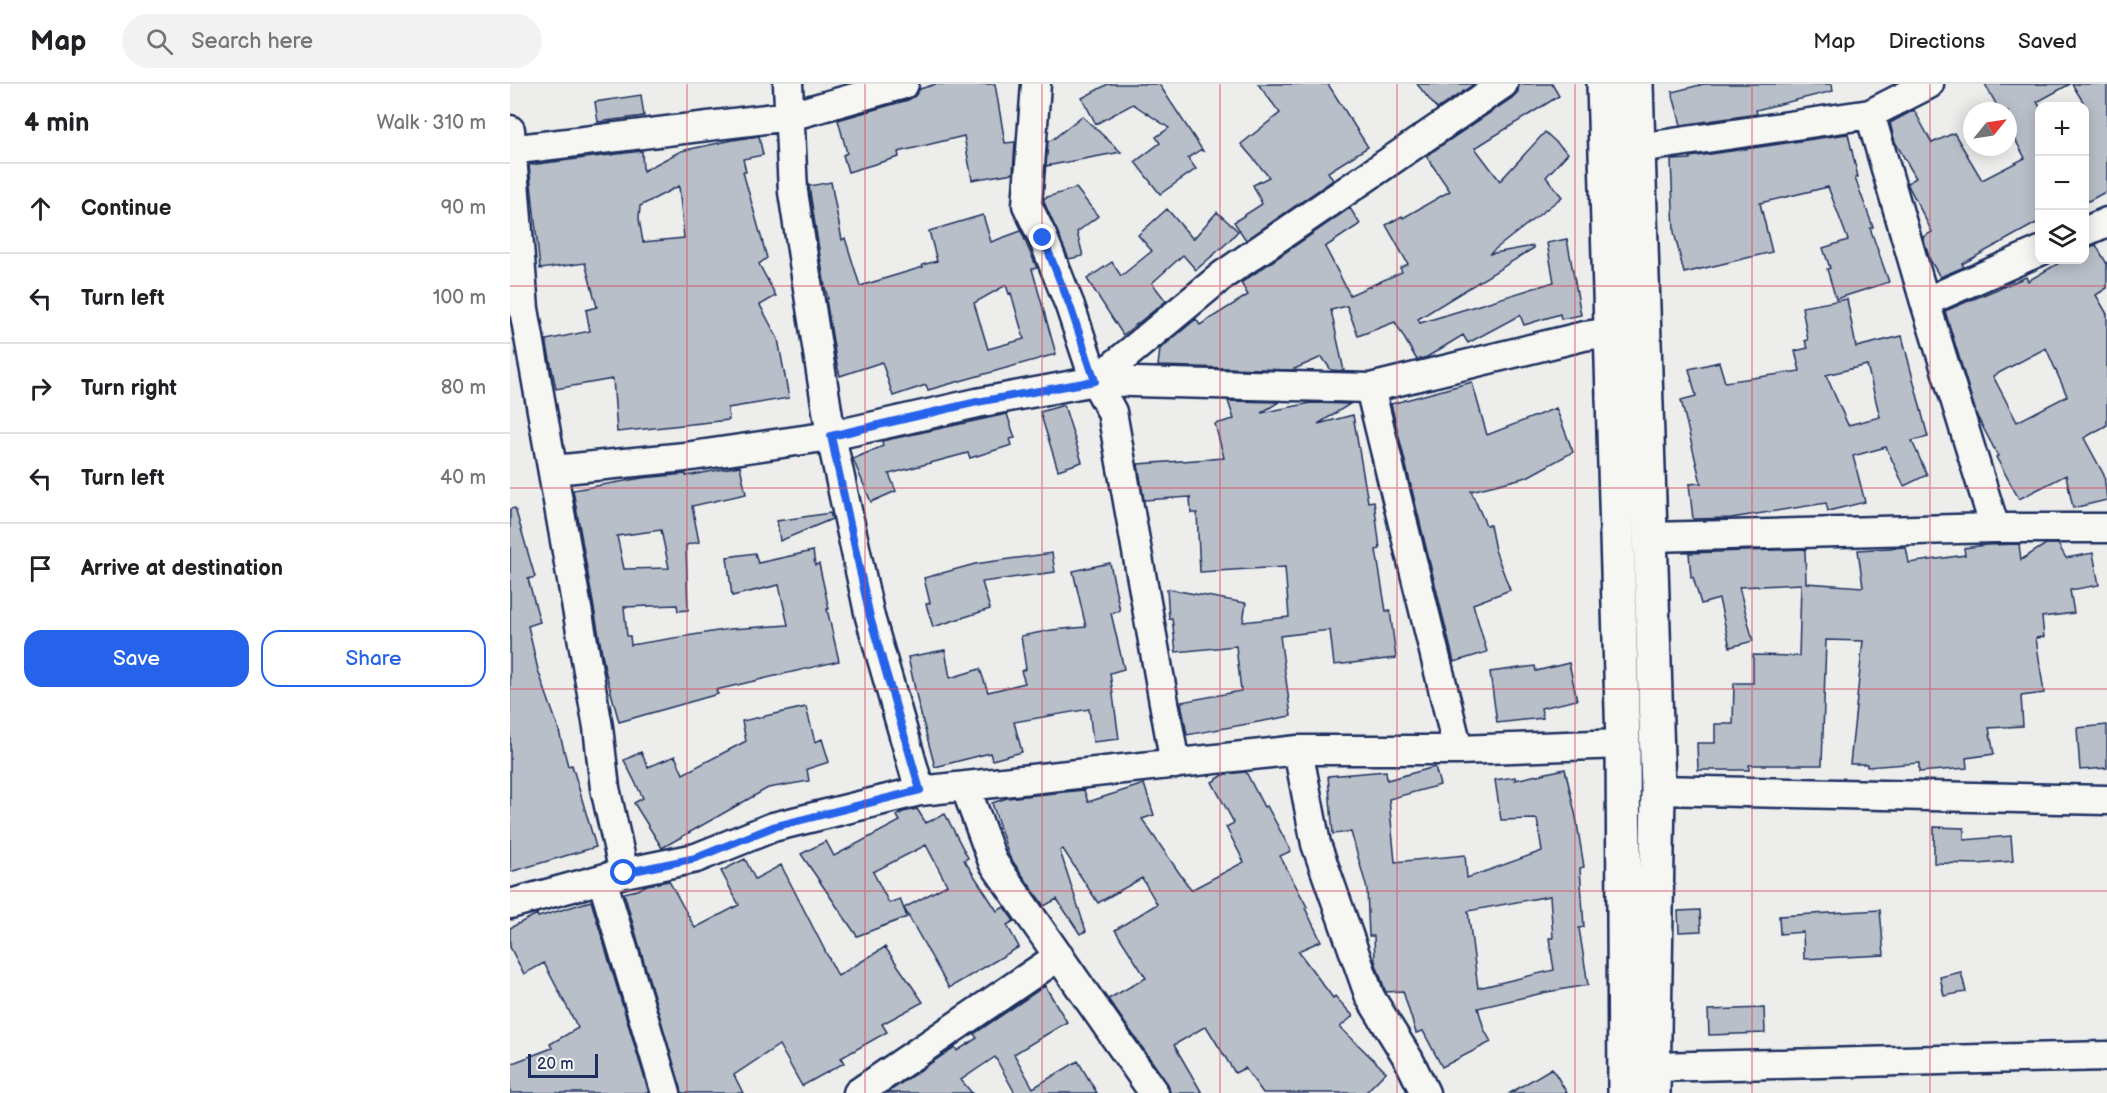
<!DOCTYPE html>
<html lang="en">
<head>
<meta charset="utf-8">
<style>
	body { margin:0; font-family:"Balsamiq Sans",sans-serif; background:#f2f2f2; color:#202124 }
	.controls { position:absolute; right:18px; top:18px; display:grid; overflow:hidden; border-radius:12px; box-shadow:0 3px 15px #0003 }
	.controls button { width:54px; height:54px; display:grid; place-items:center; padding:0; border:0; border-bottom:2px solid #e0e0e0; background:#fff; color:#202124; font:30px sans-serif }
	.compass { position:absolute; left:1453px; top:18px; width:54px; height:54px; border-radius:50%; background:#fff; box-shadow:0 3px 15px #0003; rotate:60deg }
	.scale { position:absolute; left:18px; bottom:15px; width:70px; box-sizing:border-box; padding-left:6px; border:3px solid #1b2f5e; border-top:0; font-size:16px; line-height:21px; white-space:nowrap; color:#1b2f5e; -webkit-text-stroke:4px #f6f6f2; paint-order:stroke }
	.stop { position:absolute; width:18px; height:18px; margin:-14px; border:4px solid #2563eb; border-radius:50%; background:#fff }
	.stop.end { background:#2563eb; border-color:#fff; box-shadow:0 2px 6px #0008 }
	.list { margin:0; padding:0; list-style:none }
	h2 { display:flex; justify-content:space-between; align-items:center; height:78px; margin:0; padding:0 24px; font-size:26px }
	h2 small { font-size:20px; font-weight:400; color:#757577 }
	.list li { display:grid; grid-template-columns:39px 1fr auto; gap:18px; align-items:center; box-sizing:border-box; height:90px; padding:0 24px; border-top:2px solid #e0e0e0 }
	.list b { display:block; font-size:22px; white-space:nowrap }
	.list em { font-size:20px; font-style:normal; color:#757577 }
	.actions { display:flex; gap:12px; padding:18px 24px }
	.actions a { flex:1; padding:14px 0; border:2px solid #2563eb; border-radius:18px; text-align:center; font-size:21px; color:#2563eb }
	.actions .main { background:#2563eb; color:#fff }
	.icon { flex:none; width:33px; height:33px; fill:none; stroke:currentColor; stroke-width:2; stroke-linecap:round; stroke-linejoin:round }
	.map { position:relative; flex:none; width:1597px; height:1009px; overflow:hidden }
	header { display:flex; align-items:center; gap:36px; box-sizing:border-box; height:84px; padding:0 30px; background:#fff; border-bottom:2px solid #e0e0e0 }
	header strong { font-size:28px }
	nav { display:flex; gap:33px; margin-inline-start:auto; font-size:21px }
	.search { width:420px; height:54px; background:#f2f2f2; display:flex; align-items:center; gap:15px; box-sizing:border-box; padding:0 21px; border-radius:33px; color:#757577; font-size:22px }
	main { display:flex }
	aside { flex:1; background:#fff }
	.map>svg:first-child { display:block }
</style>
</head>
<body>
<header>
<strong>Map</strong>
<div class="search"><svg class="icon" aria-label="search" viewBox="0 0 24 24"><circle cx="10" cy="10" r="6"/><path d="M15 15l6 6"/></svg>Search here</div>
<nav><a>Map</a><a>Directions</a><a>Saved</a></nav>
</header>
<main>
<aside>
<h2>4 min<small>Walk · 310 m</small></h2>
<ul class="list">
<li><svg class="icon" aria-label="ahead" viewBox="0 0 24 24"><path d="M12 20V5M6 11l6-6 6 6"/></svg><div><b>Continue</b></div><em>90 m</em></li>
<li><svg class="icon" aria-label="left" viewBox="0 0 24 24"><path d="M17 20v-9H6M10 6l-5 5 5 5"/></svg><div><b>Turn left</b></div><em>100 m</em></li>
<li><svg class="icon" aria-label="right" viewBox="0 0 24 24"><path d="M7 20v-9h11M14 6l5 5-5 5"/></svg><div><b>Turn right</b></div><em>80 m</em></li>
<li><svg class="icon" aria-label="left" viewBox="0 0 24 24"><path d="M17 20v-9H6M10 6l-5 5 5 5"/></svg><div><b>Turn left</b></div><em>40 m</em></li>
<li><svg class="icon" aria-label="arrive" viewBox="0 0 24 24"><path d="M6 21V4h12l-3 4 3 4H6"/></svg><div><b>Arrive at destination</b></div></li>
</ul>
<div class="actions"><a class="main">Save</a><a>Share</a></div>
</aside>
<div class="map">
<svg width="1597" height="1009" viewBox="0 0 1597 1009">
	<rect width="100%" height="100%" fill="#edeeec"/>
	<filter id="ink" filterUnits="userSpaceOnUse"><feTurbulence type="fractalNoise" baseFrequency=".0167" numOctaves="2"/><feDisplacementMap in="SourceGraphic" scale="12" xChannelSelector="R" yChannelSelector="G"/><feConvolveMatrix kernelMatrix="1 2 1 2 8 2 1 2 1" color-interpolation-filters="sRGB"/></filter>
	<g filter="url(#ink)">
		<path fill="#b9bfc8" stroke="#1b2f5e" stroke-width="1.5" fill-rule="evenodd" d="M426,0H485L495,59L505,58L503,89L462,96L454,52L388,68L389,73L338,88L333,71L337,69L328,36L398,16L405,12L410,5Z
			M598,0H649L693,67L690,66L678,74L686,85L650,110L625,78L650,59L646,53L659,44L623,20L586,40L572,14Z
			M748,0H818L858,63L818,88L823,96L736,156L724,138L752,120L743,101L759,93L731,60L770,29Z
			M907,0H964L927,25Z
			M1009,0H1042L1049,12L965,64L990,97L1035,48L1058,69L1036,93L1052,113L979,170L1023,162L1024,164L908,235L910,239L1044,198L1037,159L1057,155L1071,231L1051,235L1050,230L1014,241L1010,231L958,259L953,251L917,273L907,276L885,238L848,252L837,222L821,226L834,287L821,286L812,273L782,286L648,282L650,265L686,235L690,241L738,211L731,199L840,124L850,140L815,163L840,211L892,188L890,184L898,180L876,141L892,132L893,134L940,107L916,72L1002,14L1008,8Z
			M1194,0H1322L1323,7L1246,26L1247,30L1171,41L1162,8Z
			M1475,0H1560L1527,18L1530,23V137L1452,180L1454,183L1430,193L1420,176L1413,153L1422,148L1397,99L1406,94L1385,58L1380,39L1404,26L1422,59L1444,49L1472,96L1515,74L1498,42V27H1490Z
			M1562,0H1597V107L1575,119V21Z
			M131,11L134,32L88,38L85,18Z
			M572,32L611,68L536,82L538,57L542,56Z
			M1338,50L1348,93L1345,94L1363,143L1360,144L1379,198L1326,215L1317,185L1320,184L1313,164L1338,156L1318,103L1250,119L1262,168L1174,189L1164,148L1161,76L1180,75V73Z
			M249,52L253,71L233,75L236,88H233L257,174L249,180L266,212L250,221L268,255L279,314L218,324L219,336L107,348L103,295L46,305L36,256L80,247L76,226L87,223L75,179L30,185L19,81L132,67L133,87L171,67L223,56ZM169,102L174,154L133,158L129,135L130,122Z
			M321,98L332,156L335,154L350,202L413,183L412,181L427,177L419,147L473,131L481,158L511,147L527,184L522,185L546,270L418,306L416,301L383,312L372,278L330,292L327,281L316,215H318L315,203L299,102ZM496,201L499,210L501,209L514,255L478,265L464,219Z
			M566,104L588,132L567,148L573,172L559,175L534,118V114Z
			M657,125L683,155L707,128L728,147L717,159L686,186L673,171L642,199L656,217L613,251L577,195L602,178L611,192L642,167L628,151Z
			M1586,161L1597,180V204L1586,211L1597,230V341L1574,354L1594,391L1597,416L1563,424L1556,391L1509,415L1486,373L1488,372L1467,332L1435,227L1516,193L1518,197L1554,176H1575V164ZM1536,264L1557,312L1507,338L1483,292Z
			M1337,215L1346,263L1392,252L1418,353L1402,357L1417,391L1394,402L1376,363L1343,372L1355,418L1318,427L1316,419L1221,434L1183,435L1179,400L1191,399L1171,316L1186,312L1179,285L1209,278L1215,298L1290,287L1285,267L1298,264L1295,257L1298,256L1292,223ZM1357,281L1370,333L1338,341L1316,291Z
			M962,298L977,351L1046,324L1063,368L1017,393L961,407L976,441H980L985,466L1000,506L963,520L977,568L944,578L881,320Z
			M718,317L769,318L751,329L801,319L840,320L808,340L843,331L858,418L864,417L870,465L866,466L876,527L880,526L886,574L824,581L820,546L770,552L781,632L677,651L671,618L731,607L726,562L666,568L662,534L659,535L657,505L736,519L733,538L779,533L775,483L690,488L687,429H681L680,413L634,416L628,380L714,374L705,340L724,335Z
			M554,321L572,378L548,386L530,328Z
			M497,330L505,354L500,355L502,361L460,374L458,369L379,390L386,407L361,418L343,375L373,362L372,357Z
			M230,382L236,410L182,422L189,458L176,461L178,526L168,527L167,521L114,523L117,552H120L121,561L220,545L278,541L269,501L222,512L217,473L245,469L248,479L303,467L305,481L309,480L319,525H317L329,577L206,606L208,610L109,638L95,586L63,406L132,394L176,390V392ZM151,446L159,484L114,485L107,452Z
			M5,424L25,493L18,495L30,538L18,542L28,586L48,643L58,682L62,681L86,763L0,788V425Z
			M320,429L322,435L270,457L267,437Z
			M1509,460L1511,476L1536,460H1548L1556,474L1583,469L1589,501L1560,506L1564,529L1532,533L1534,553L1526,554L1534,609L1511,612L1513,642L1479,644L1484,670L1456,674L1457,684L1409,688V679L1357,683V680H1340L1353,557L1316,556L1312,681H1239V686H1188L1187,659H1205V640H1223L1224,599H1243V571L1289,572L1291,500L1229,503L1243,557L1220,563L1209,515L1191,520L1183,493H1181L1179,469L1295,465L1296,499L1353,503L1348,466L1396,463L1399,479L1455,471L1454,464L1476,461Z
			M542,469L545,488L472,498L480,525L423,543L416,520L420,519L414,494L465,480Z
			M600,479L610,527L601,529L614,585L600,589L609,655L583,658L579,625L504,638L512,668L482,676L480,669L425,683L408,619L398,573L435,566L440,594L470,585L478,608L515,599L511,587L516,585L511,552L542,546L576,543L563,487Z
			M1059,579L1067,616L1031,624L1033,634L987,639L980,588L1025,582L1026,587Z
			M296,623L305,658L312,655L319,678L297,685L299,697L258,704L152,764L124,719L133,714L114,676L131,668L138,683L165,672L173,690L236,657L232,637Z
			M1597,641V684L1570,686L1567,644Z
			M925,683L930,701L879,715L885,778L955,771L957,794L1032,767L1027,735L991,736L985,696L1005,693V696L1055,685L1066,733L1074,783L1070,784L1074,843L1069,844L1078,901L1037,908L968,924L974,945L981,958L932,983L913,947L906,949L893,907L876,908L875,906L865,877L864,852H859L857,805L841,748L823,750L818,692L876,687L877,696ZM1040,812L1043,854H1039L1044,886L968,904L958,827Z
			M736,688L754,723L757,722L781,767L770,772L797,823L795,824L811,857L788,867L823,914L825,912L843,932L830,943L876,988L855,1009H753L735,984L725,989L696,942L664,961L692,1009H660L658,1000L598,915L636,894L605,846L647,820L632,794L588,819L553,765L550,767L576,847L570,850L547,815L534,822L499,772L482,719L497,714L574,706L578,718L634,700L644,731L632,735L681,806L734,778L716,743L724,739L702,698L715,690Z
			M407,725L416,739L435,730L458,774L454,776L487,827L494,823L504,837L497,841L509,863L439,904L394,824L437,801L416,761L363,788L379,819L390,815L397,833L347,852L291,770L316,757L324,772L390,737L387,732L393,728Z
			M1424,743L1454,744V756L1501,752L1503,777L1468,780L1424,779Z
			M235,775L245,795L271,781L328,892L375,863L413,918L372,940L377,948L331,974L334,979L292,1002L269,961L224,991L233,1009H172L114,809L127,806L137,801L159,797L185,844L229,821L211,787Z
			M81,817L139,1009H0V980L42,964L40,960L68,944L34,879L14,890L0,863V844L27,830L28,833Z
			M1190,826L1191,847L1169,848L1168,827Z
			M1370,826L1374,871L1294,875L1293,848L1270,850L1269,832Z
			M1451,888L1456,908L1434,912L1430,893Z
			M535,902L557,938L504,970L523,1004L568,977L587,1009H505L485,973L451,996L462,1009H377L445,963L447,967L467,954L464,950Z
			M1254,924L1255,949L1199,951L1198,926Z
			M1042,984L1057,1009H1000Z"/>
		<g fill="none" stroke-linecap="round" stroke-linejoin="round">
			<g stroke="#1b2f5e" stroke-width="33">
				<path id="street" d="M278,0L283,108L321,352L360,533L410,707
					M526,0L517,121L533,154L560,222L585,297L602,328L665,680
					M1360,30L1415,218L1485,444
					M0,46L14,225L88,643L95,704L114,789
					M1129,64L1360,30L1419,0
					M0,66L280,32L394,0
					M1574,148L1597,138
					M1415,218L1530,167
					M585,297L713,191L993,0
					M860,304L948,666
					M44,386L175,373L321,352L467,319L585,297L860,304L1074,252L1102,248
					M1141,453L1485,444H1597
					M788,666L806,760L860,913L899,976L915,1009
					M455,702L483,778L644,1009
					M1148,706L1597,716
					M92,795L156,1009
					M0,820L114,789L186,774L263,743L410,707L788,666H948L1113,660
					M1143,983L1597,972
					M348,1009L549,872"/>
			</g>
			<g stroke="#1b2f5e" stroke-width="38">
				<path id="secondary" d="M1094,0L1113,660L1115,1009
					M1126,0L1148,706L1143,1009"/>
			</g>
			<use href="#street" stroke="#f6f6f2" stroke-width="28"/>
			<use href="#secondary" stroke="#f6f6f2" stroke-width="33"/>
		</g>
	</g>
	<g fill="none" stroke-linecap="round" stroke-linejoin="round" filter="url(#ink)">
		<path stroke="#2563eb" stroke-width="8" d="M114,789L186,774L263,743L410,706L360,533L321,352L467,318L585,297L560,222L533,154"/>
	</g>
	<path fill="none" stroke="#d1495b" stroke-width="1.5" stroke-opacity="0.55" d="M177,0V1009M355,0V1009M532,0V1009M710,0V1009M887,0V1009M1065,0V1009M1242,0V1009M1420,0V1009M0,202H1597M0,404H1597M0,605H1597M0,807H1597"/>
</svg>
<div class="controls">
<button>+</button>
<button>−</button>
<button><svg class="icon" aria-label="layers" viewBox="0 0 24 24"><path d="M12 4l9 5-9 5-9-5zM3 14l9 5 9-5"/></svg></button>
</div>
<svg class="compass" viewBox="-18 -18 36 36"><path d="M0-13l5 13h-10z" fill="#e53935"/><path d="M0 13l5-13h-10z" fill="#757577"/></svg>
<div class="scale">20 m</div>
<div class="stop" style="left:114px;top:789px"></div>
<div class="stop end" style="left:533px;top:154px"></div>
</div>
</main>
</body>
</html>
